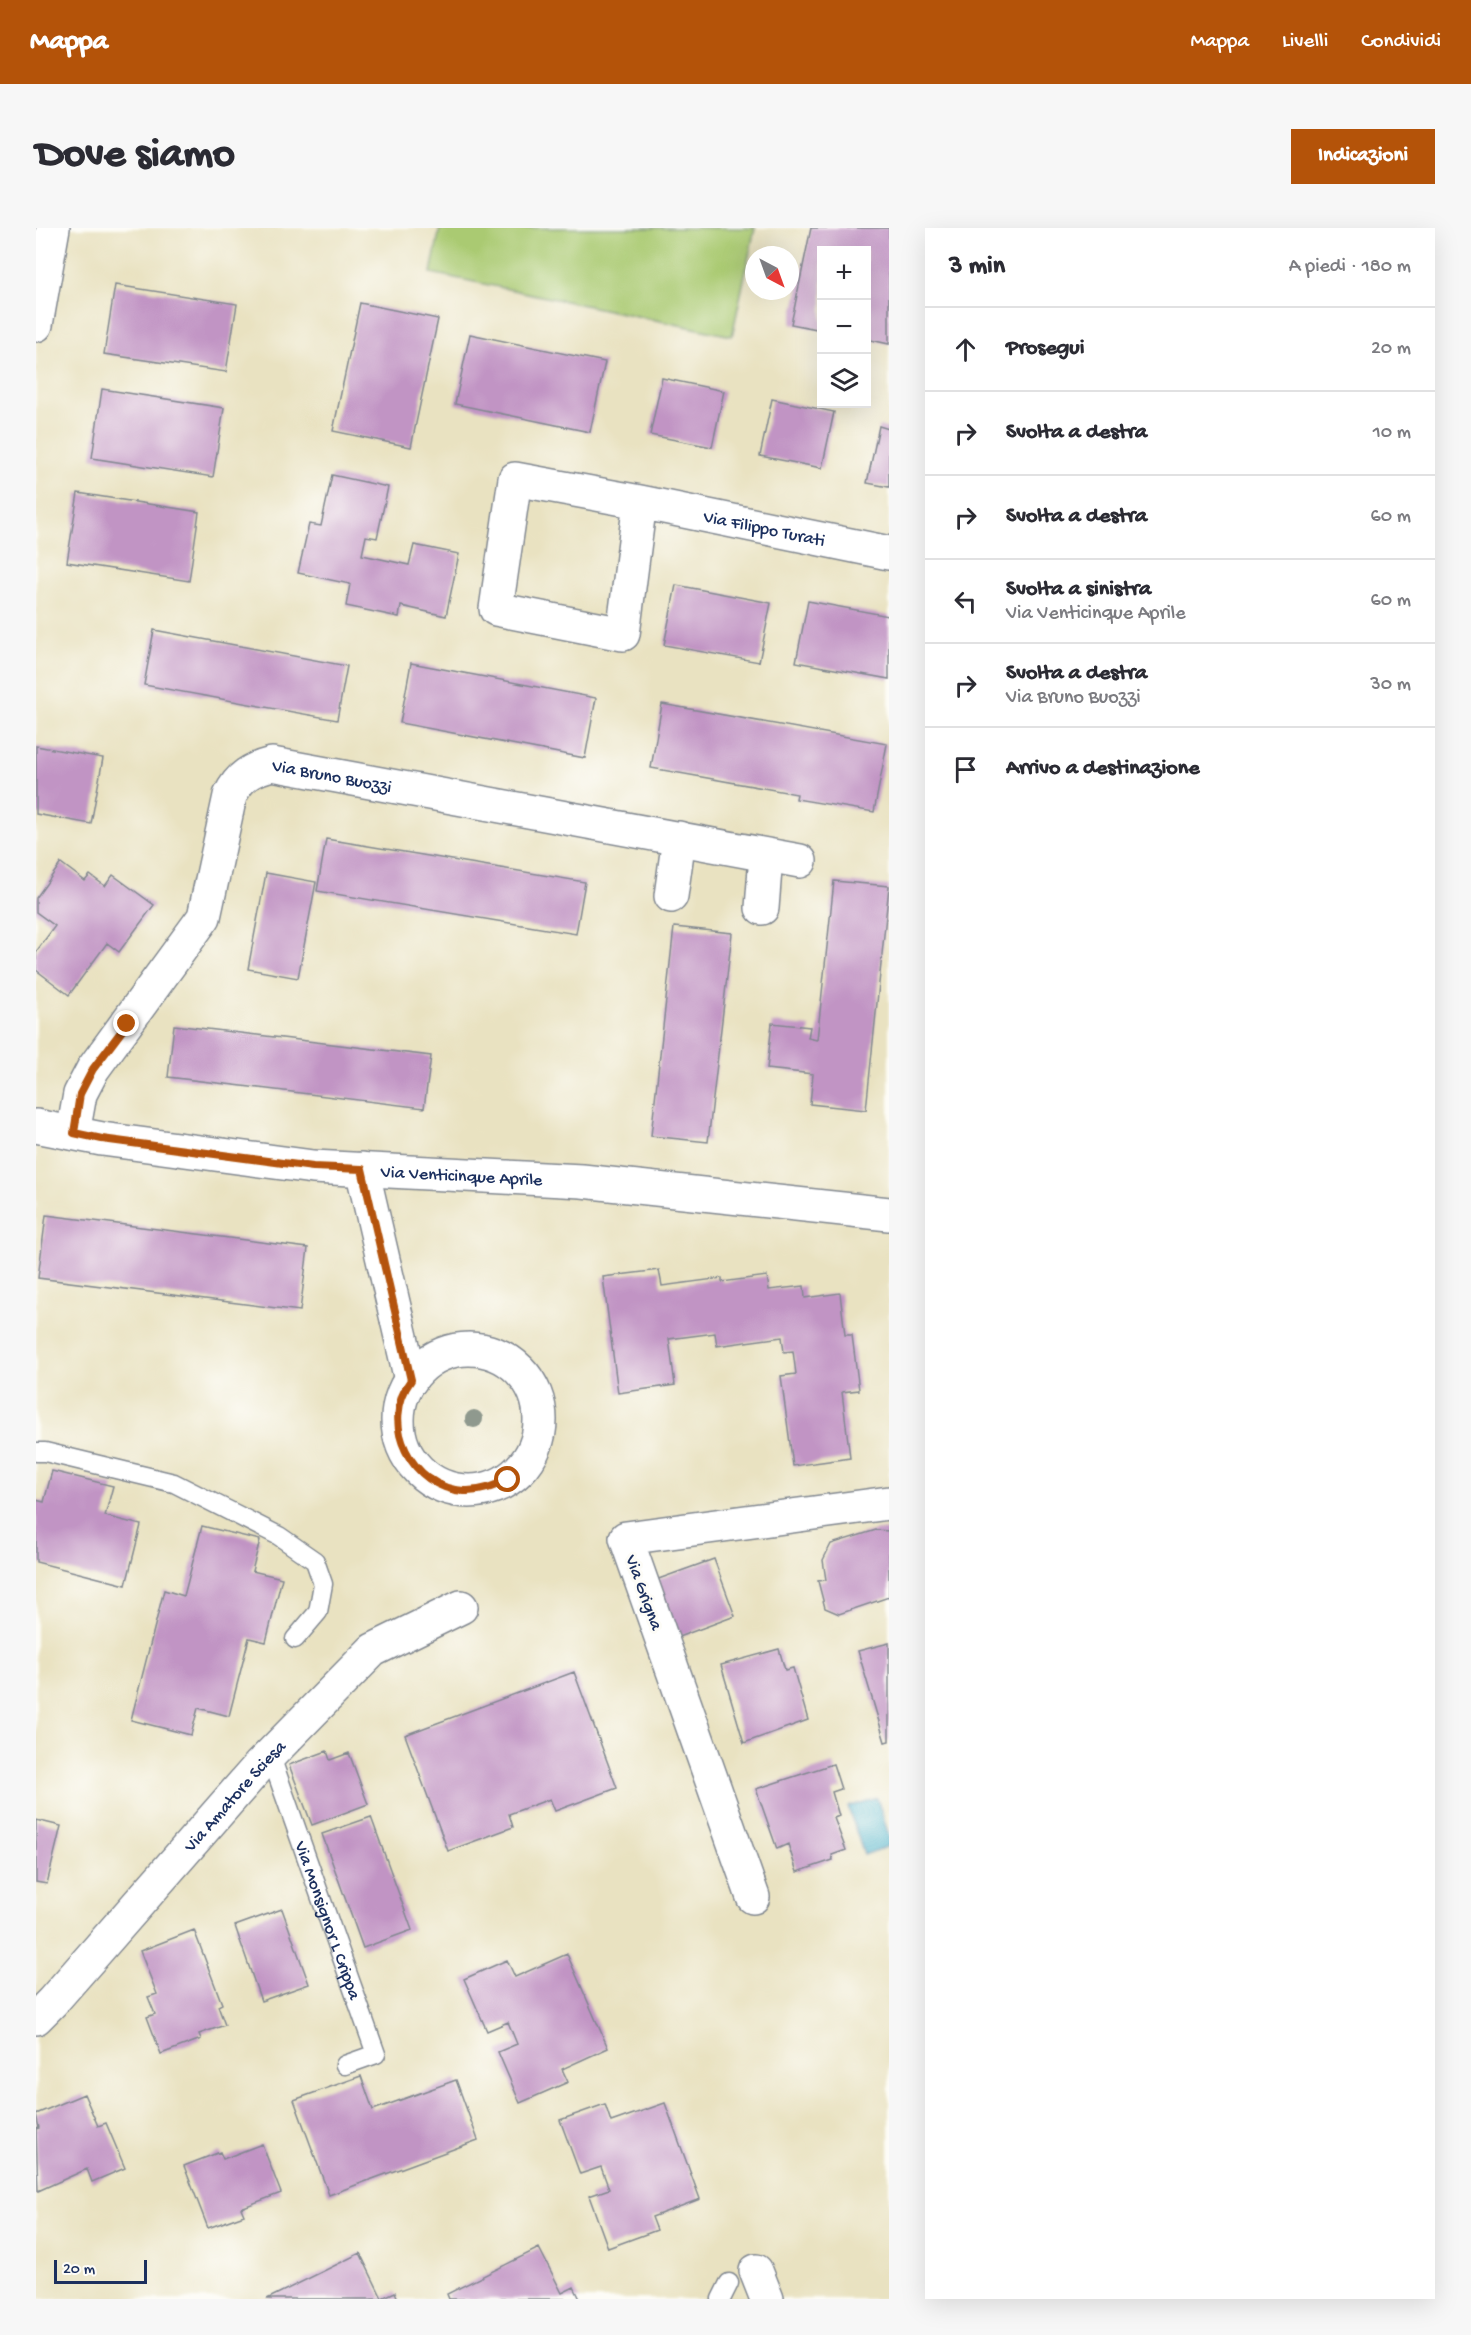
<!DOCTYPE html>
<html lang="it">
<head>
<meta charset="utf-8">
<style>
	body { margin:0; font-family:"Gochi Hand",sans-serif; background:#f7f7f7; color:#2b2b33 }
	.controls { position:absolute; right:18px; top:18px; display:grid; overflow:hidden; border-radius:0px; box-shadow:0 6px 24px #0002 }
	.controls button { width:54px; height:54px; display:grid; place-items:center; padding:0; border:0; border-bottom:2px solid #e1e1e2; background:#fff; color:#2b2b33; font:30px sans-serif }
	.compass { position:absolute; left:709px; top:18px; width:54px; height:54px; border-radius:50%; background:#fff; box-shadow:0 6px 24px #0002; rotate:139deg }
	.scale { position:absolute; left:18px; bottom:15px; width:93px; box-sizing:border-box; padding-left:6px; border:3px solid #1b2f5e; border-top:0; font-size:16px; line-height:21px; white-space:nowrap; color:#1b2f5e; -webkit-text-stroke:4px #fdfcf7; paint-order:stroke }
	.stop { position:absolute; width:18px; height:18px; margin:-14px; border:4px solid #b45309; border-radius:50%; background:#fff }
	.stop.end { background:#b45309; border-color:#fff; box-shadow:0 2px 6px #0008 }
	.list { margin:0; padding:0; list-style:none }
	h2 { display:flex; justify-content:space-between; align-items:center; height:78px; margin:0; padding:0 24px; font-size:26px }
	h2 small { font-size:20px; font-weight:400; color:#7c7c81 }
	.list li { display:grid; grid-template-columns:39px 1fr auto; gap:18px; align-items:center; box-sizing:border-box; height:84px; padding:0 24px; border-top:2px solid #e1e1e2 }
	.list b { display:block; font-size:22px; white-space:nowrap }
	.list p { margin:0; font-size:20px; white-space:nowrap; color:#7c7c81 }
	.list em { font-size:20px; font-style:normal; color:#7c7c81 }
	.icon { flex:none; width:33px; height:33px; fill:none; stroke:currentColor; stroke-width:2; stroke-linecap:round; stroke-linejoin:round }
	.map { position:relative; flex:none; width:853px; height:2071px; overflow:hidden; border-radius:0px }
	header { display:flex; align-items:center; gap:36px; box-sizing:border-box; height:84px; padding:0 30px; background:#b45309; color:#fff }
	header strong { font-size:28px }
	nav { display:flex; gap:33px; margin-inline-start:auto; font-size:21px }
	.intro { display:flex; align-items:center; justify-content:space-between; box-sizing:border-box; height:144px; padding:0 36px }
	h1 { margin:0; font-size:42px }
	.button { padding:15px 27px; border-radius:0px; background:#b45309; color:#fff; font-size:21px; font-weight:700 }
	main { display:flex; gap:36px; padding:0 36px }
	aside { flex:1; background:#fff; border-radius:0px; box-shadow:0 6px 24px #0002 }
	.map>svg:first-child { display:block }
</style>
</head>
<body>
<header>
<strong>Mappa</strong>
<nav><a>Mappa</a><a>Livelli</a><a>Condividi</a></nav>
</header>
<div class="intro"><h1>Dove siamo</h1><a class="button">Indicazioni</a></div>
<main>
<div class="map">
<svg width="853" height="2071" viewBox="0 0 853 2071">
	<rect width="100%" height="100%" fill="#fdfcf7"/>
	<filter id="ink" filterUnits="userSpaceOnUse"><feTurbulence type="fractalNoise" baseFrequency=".0167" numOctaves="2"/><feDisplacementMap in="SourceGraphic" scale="12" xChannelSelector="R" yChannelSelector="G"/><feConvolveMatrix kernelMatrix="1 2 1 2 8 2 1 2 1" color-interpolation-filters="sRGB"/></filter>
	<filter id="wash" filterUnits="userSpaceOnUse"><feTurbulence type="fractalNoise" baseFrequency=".008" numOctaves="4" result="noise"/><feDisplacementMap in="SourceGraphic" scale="24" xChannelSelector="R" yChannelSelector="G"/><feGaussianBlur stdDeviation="1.35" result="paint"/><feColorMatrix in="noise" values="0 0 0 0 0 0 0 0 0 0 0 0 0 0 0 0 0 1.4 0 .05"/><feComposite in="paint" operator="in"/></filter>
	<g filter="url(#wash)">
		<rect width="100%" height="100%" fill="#e9e2c1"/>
		<path fill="#aaca72" stroke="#627c68" stroke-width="1.5" d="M404,0H719L696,108L395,45Z"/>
		<path fill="#4db2cb" stroke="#347094" stroke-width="1.5" d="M841,1570L853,1608V1618L828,1627L812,1579Z"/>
		<g id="blocks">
			<path fill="#c194c4" d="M775,0H853V116L830,111V22H786V102L755,96Z
				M79,57L201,76L190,144L68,126Z
				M324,75L402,91L375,219L297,203Z
				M434,106L569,134L554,204L419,176Z
				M626,150L688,163L676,219L614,207Z
				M66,161L188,180L177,249L56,230Z
				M736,171L798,184L786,240L724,228Z
				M843,198L853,201V259L831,255Z
				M296,247L352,259L341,310L330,308L326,327L373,337L378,317L423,326L410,388L365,378L363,389L310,378L314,356L262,345L273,296L285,298Z
				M42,265L163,284L153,353L31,334Z
				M640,357L735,375L723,434L628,417Z
				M772,373L853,388V451L760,434Z
				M118,402L311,438L301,492L108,457Z
				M375,435L560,470L549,530L364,495Z
				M626,476L851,516L838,584L760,571L761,566L615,540Z
				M0,518L67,530L55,596L0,586Z
				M290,611L549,654L540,706L281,663Z
				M25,635L49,653L54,647L69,658L77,647L118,677L83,724L71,715L33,767L0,742V724L19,698L0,684V670Z
				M230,645L280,654L262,750L212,741Z
				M798,653L853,658L830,882L774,876L777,846L731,841L736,795L774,799L772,810L781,812Z
				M638,699L696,705L672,914L615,908Z
				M138,797L395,828L388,880L132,849Z
				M10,987L272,1020L264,1083L2,1050Z
				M623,1042L626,1058L686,1050V1054L731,1048L733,1062L768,1058L769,1070L804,1065L809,1107H816L823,1162L806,1164L814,1230L757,1238L745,1148L760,1146L757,1123L748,1124L746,1109L681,1118L679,1105L633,1111L639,1157L582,1165L567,1049Z
				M16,1243L77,1258L69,1288L105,1297L90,1357L0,1334V1272L8,1274Z
				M166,1298L224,1312L216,1343L246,1350L230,1414L213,1410L193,1488L162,1480L155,1507L95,1492L128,1362L148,1368Z
				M840,1302L853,1303V1369L803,1386L789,1380L782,1353L790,1352L787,1332L795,1316Z
				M678,1331L699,1388L637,1411L617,1353Z
				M853,1415V1513L849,1514L822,1423Z
				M743,1421L749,1442L757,1440L772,1492L708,1515L685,1437Z
				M538,1444L581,1560L519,1583L514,1571L473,1586L477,1599L412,1623L369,1507Z
				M291,1523L294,1532L313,1525L332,1576L276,1597L253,1537Z
				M797,1536L805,1561L796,1564L803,1588L798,1590L810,1622L796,1627L797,1632L761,1644L752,1616L741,1621L720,1561Z
				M335,1589L376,1702L327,1720L286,1606Z
				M0,1592L25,1598L11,1656L0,1654Z
				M246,1681L273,1756L225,1773L199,1698Z
				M158,1702L186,1776L182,1778L189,1797L163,1806L165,1811L125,1826L111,1789L119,1786L112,1769L121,1766L104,1723Z
				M531,1726L572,1820L526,1841L532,1854L484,1875L462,1824L481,1816L472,1794L451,1803L428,1751L471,1732L479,1749Z
				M325,1848L337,1882L420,1852L442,1912L293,1967L258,1872Z
				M48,1866L62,1898L70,1895L89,1940L56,1954L51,1941L2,1963L0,1901L3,1900L0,1886Z
				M629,1875L664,1971L616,1989L621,2002L572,2020L553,1968L573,1961L565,1939L544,1946L524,1892L569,1876L575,1894Z
				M226,1916L245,1965L205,1980L208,1987L172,2000L148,1938L184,1924L187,1931Z
				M503,2020L526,2065L538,2059L544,2071H413L411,2066Z
				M324,2025L346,2070L359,2064L362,2071H231Z"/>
		</g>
	</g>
	<g filter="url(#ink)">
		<use href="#blocks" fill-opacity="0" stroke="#828890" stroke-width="1.5"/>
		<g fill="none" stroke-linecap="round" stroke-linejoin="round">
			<g stroke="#828890" stroke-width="21">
				<g id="lane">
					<path d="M0,1224H9L138,1255L243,1308L279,1333L287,1356L282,1384L259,1411"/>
					<path id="s1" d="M234,1526L340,1826L309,1837"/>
					<path d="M685,2071L693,2055"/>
				</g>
			</g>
			<g stroke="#828890" stroke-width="36">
				<g id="street">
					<path id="s2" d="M604,274L587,406L460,381L479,251L604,274L853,325"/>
					<path d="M635,668L643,610"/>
					<path d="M726,680L730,628"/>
					<path id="s3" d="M0,898L66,911L277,939L546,953L853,986"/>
					<path id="s4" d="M37,905L44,866L57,841L168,689L194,568C203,548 216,541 236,536L764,633"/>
					<path d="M326,941L375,1152"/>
					<circle cx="433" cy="1192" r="71"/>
					<path d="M717,1669L590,1310L853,1275"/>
					<path id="s5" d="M0,1790L16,1774L224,1537L337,1422L425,1379"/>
					<path d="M720,2043L731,2071"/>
				</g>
			</g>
			<g stroke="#828890" stroke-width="36">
				<path id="secondary" d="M0,97L17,0"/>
			</g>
			<use href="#lane" stroke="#fff" stroke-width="18"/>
			<use href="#street" stroke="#fff" stroke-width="33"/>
			<use href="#secondary" stroke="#fff" stroke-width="33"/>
		</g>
		<circle fill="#8f998e" cx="438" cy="1191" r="9"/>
	</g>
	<g fill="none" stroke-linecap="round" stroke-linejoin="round" filter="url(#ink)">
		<path stroke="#b45309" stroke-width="8" d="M91,796L57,841L44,866L38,905L66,911L277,939L326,941L375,1152C343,1195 375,1260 428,1263C444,1264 458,1258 472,1252"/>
	</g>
	<g text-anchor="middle" stroke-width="6" stroke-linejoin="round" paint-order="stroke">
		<g font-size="18" fill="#1b2f5e" stroke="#fdfcf7">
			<text dy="6" stroke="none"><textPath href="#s2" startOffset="648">Via Filippo Turati</textPath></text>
			<text dy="6" stroke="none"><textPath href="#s4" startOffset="496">Via Bruno Buozzi</textPath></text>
			<text dy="6" stroke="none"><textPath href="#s3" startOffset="429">Via Venticinque Aprile</textPath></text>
			<text transform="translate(609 1364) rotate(70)" y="6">Via Grigna</text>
			<text dy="6" stroke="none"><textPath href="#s5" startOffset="298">Via Amatore Sciesa</textPath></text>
			<text dy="6" stroke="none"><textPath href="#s1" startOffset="176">Via Monsignor L Crippa</textPath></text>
		</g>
	</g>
</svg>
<div class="controls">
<button>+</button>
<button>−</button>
<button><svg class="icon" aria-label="layers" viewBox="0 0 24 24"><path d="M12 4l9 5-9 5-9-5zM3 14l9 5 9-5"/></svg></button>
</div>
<svg class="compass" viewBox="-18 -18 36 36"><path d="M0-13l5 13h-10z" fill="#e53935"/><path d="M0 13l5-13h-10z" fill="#7c7c81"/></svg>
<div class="scale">20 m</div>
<div class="stop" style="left:472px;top:1252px"></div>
<div class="stop end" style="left:91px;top:796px"></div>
</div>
<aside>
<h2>3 min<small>A piedi · 180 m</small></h2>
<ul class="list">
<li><svg class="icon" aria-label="ahead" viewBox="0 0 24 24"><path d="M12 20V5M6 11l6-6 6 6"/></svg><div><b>Prosegui</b></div><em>20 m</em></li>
<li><svg class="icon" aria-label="right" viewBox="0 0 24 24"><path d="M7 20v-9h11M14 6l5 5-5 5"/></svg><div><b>Svolta a destra</b></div><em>10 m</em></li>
<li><svg class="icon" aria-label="right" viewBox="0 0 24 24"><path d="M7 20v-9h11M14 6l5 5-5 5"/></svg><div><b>Svolta a destra</b></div><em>60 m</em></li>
<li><svg class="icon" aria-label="left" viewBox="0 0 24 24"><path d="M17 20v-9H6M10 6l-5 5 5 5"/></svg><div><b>Svolta a sinistra</b><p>Via Venticinque Aprile</p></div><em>60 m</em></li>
<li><svg class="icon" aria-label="right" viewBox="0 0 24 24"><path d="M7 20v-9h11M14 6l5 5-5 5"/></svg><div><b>Svolta a destra</b><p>Via Bruno Buozzi</p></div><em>30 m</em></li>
<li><svg class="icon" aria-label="arrive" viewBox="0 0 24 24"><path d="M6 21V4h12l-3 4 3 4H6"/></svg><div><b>Arrivo a destinazione</b></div></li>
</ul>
</aside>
</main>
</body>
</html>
